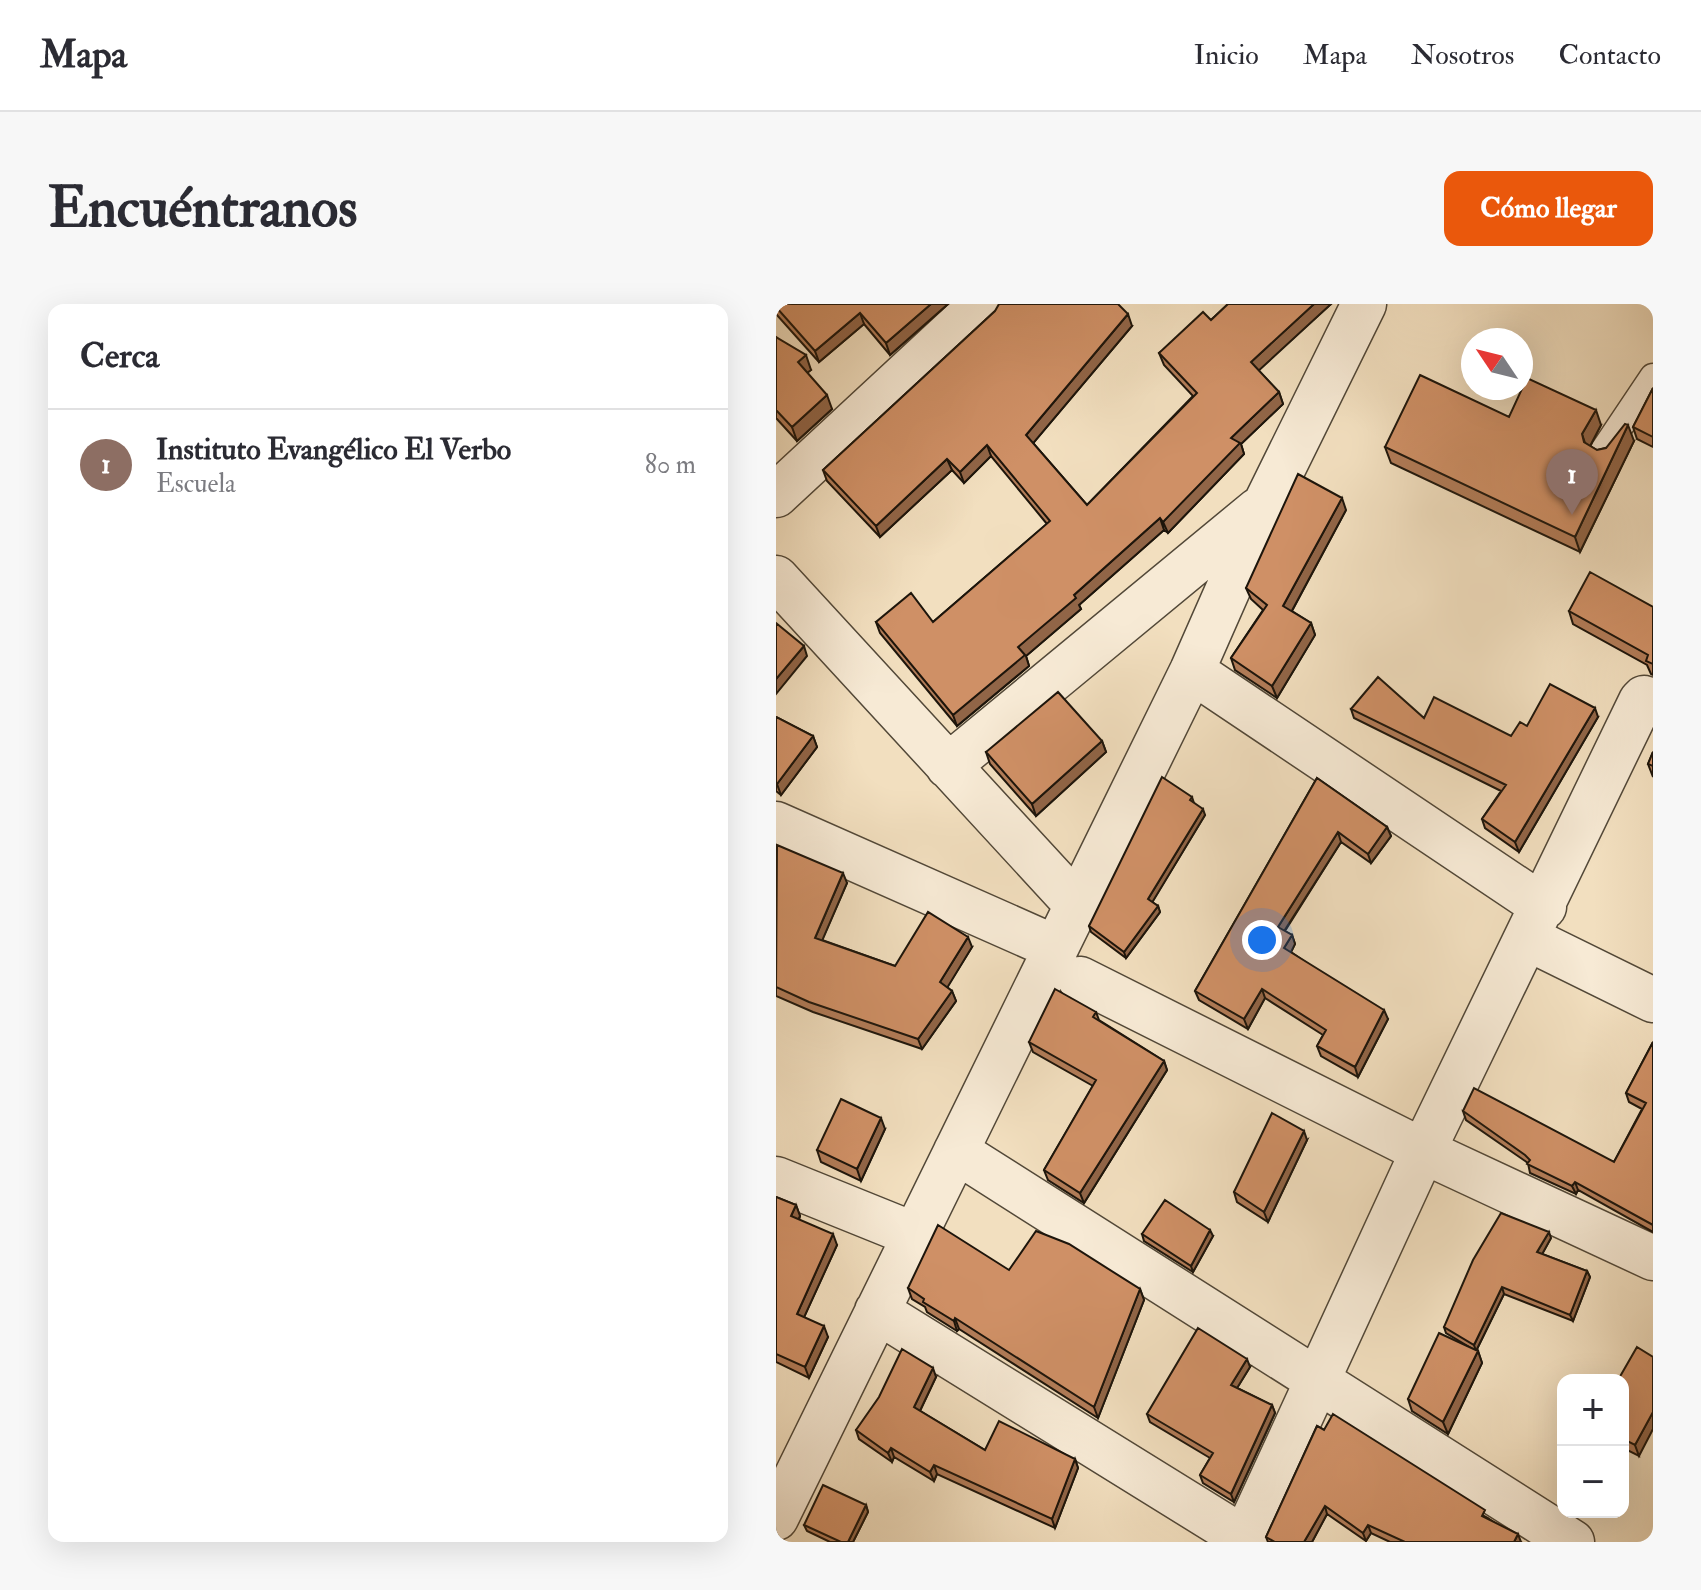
<!DOCTYPE html>
<html lang="es">
<head>
<meta charset="utf-8">
<style>
	body { margin:0; font-family:"IM FELL Double Pica",serif; background:#f7f7f7; color:#2b2b33 }
	.controls { position:absolute; right:24px; bottom:24px; display:grid; overflow:hidden; border-radius:16px; box-shadow:0 8px 32px #0002 }
	.controls button { width:72px; height:72px; display:grid; place-items:center; padding:0; border:0; border-bottom:2px solid #e1e1e2; background:#fff; color:#2b2b33; font:40px sans-serif }
	.compass { position:absolute; left:685px; top:24px; width:72px; height:72px; border-radius:50%; background:#fff; box-shadow:0 8px 32px #0002; rotate:305deg }
	.you { position:absolute; left:486px; top:636px; width:28px; height:28px; margin:-20px; border:6px solid #fff; border-radius:50%; background:#1a73e8; box-shadow:0 0 0 12px #1a73e833 }
	.badge { display:grid; place-items:center; width:52px; height:52px; border-radius:50%; background:#ea580c; color:#fff; font-size:26px; font-weight:700 }
	.pin { position:absolute; translate:-50% -66px; filter:drop-shadow(0 2px 4px #0008) }
	.pin::after { content:''; position:absolute; top:42px; width:28px; height:24px; background:inherit; clip-path:polygon(0 0,100% 0,50% 100%) }
	.list { margin:0; padding:0; list-style:none }
	h2 { display:flex; justify-content:space-between; align-items:center; height:104px; margin:0; padding:0 32px; font-size:34px }
	h2 small { font-size:26px; font-weight:400; color:#7c7c81 }
	.list li { display:grid; grid-template-columns:52px 1fr auto; gap:24px; align-items:center; box-sizing:border-box; height:112px; padding:0 32px; border-top:2px solid #e1e1e2 }
	.list b { display:block; font-size:30px; white-space:nowrap }
	.list p { margin:0; font-size:26px; white-space:nowrap; color:#7c7c81 }
	.list em { font-size:26px; font-style:normal; color:#7c7c81 }
	.map { position:relative; flex:none; width:877px; height:1238px; overflow:hidden; border-radius:16px }
	header { display:flex; align-items:center; gap:48px; box-sizing:border-box; height:112px; padding:0 40px; background:#fff; border-bottom:2px solid #e1e1e2 }
	header strong { font-size:38px }
	nav { display:flex; gap:44px; margin-inline-start:auto; font-size:28px }
	.intro { display:flex; align-items:center; justify-content:space-between; box-sizing:border-box; height:192px; padding:0 48px }
	h1 { margin:0; font-size:56px }
	.button { padding:20px 36px; border-radius:16px; background:#ea580c; color:#fff; font-size:28px; font-weight:700 }
	main { display:flex; gap:48px; padding:0 48px }
	aside { flex:1; background:#fff; border-radius:16px; box-shadow:0 8px 32px #0002 }
	.map>svg:first-child { display:block }
</style>
</head>
<body>
<header>
<strong>Mapa</strong>
<nav><a>Inicio</a><a>Mapa</a><a>Nosotros</a><a>Contacto</a></nav>
</header>
<div class="intro"><h1>Encuéntranos</h1><a class="button">Cómo llegar</a></div>
<main>
<aside>
<h2>Cerca<small></small></h2>
<ul class="list">
<li><span class="badge" style="background:#8d6e63">1</span><div><b>Instituto Evangélico El Verbo</b><p>Escuela</p></div><em>80 m</em></li>
</ul>
</aside>
<div class="map">
<svg width="877" height="1238" viewBox="0 0 877 1238">
	<rect width="100%" height="100%" fill="#f2dfbf"/>
	<filter id="stains"><feTurbulence type="fractalNoise" baseFrequency=".0025" numOctaves="4"/><feColorMatrix values="0 0 0 0 .2 0 0 0 0 .09 0 0 0 0 .02 0 0 0 .5 -.17"/></filter>
	<radialGradient id="worn" r=".72"><stop offset=".6" stop-color="#630" stop-opacity="0"/><stop offset="1" stop-color="#630" stop-opacity=".3"/></radialGradient>
	<g fill="none" stroke-linecap="round" stroke-linejoin="round">
		<g stroke="#524838" stroke-width="29">
			<path id="lane" d="M828,146L877,73"/>
		</g>
		<g stroke="#524838" stroke-width="47">
			<path id="street" d="M0,191L206,0
				M0,274L301,601
				M416,367L768,603
				M172,462L482,206
				M0,520L280,644
				M751,634L877,696
				M304,675L647,847L877,954
				M180,847L796,1238
				M0,875L139,931
				M101,1007L469,1235
				M0,1214L416,367L490,199L588,0
				M467,1238L647,847L865,397L868,394L877,397"/>
		</g>
		<use href="#lane" stroke="#f7ead5" stroke-width="26"/>
		<use href="#street" stroke="#f7ead5" stroke-width="44"/>
	</g>
	<path fill="#b27c58" stroke="#1d150b" stroke-width="2" d="M0,0H172L114,51L88,20L43,58L0,10Z
		M452,0H555L482,66L503,88L507,100L465,140L468,150L392,229L388,226L303,301L305,305L250,352L253,362L181,422L104,329L100,318H157L271,220L215,152L188,179L176,166L104,233L51,177L47,166L219,7L356,22L257,139L311,201L417,92L388,61L383,49L435,16Z
		M0,33L35,66L31,69L56,105L21,137L0,114Z
		M877,84V143L861,135L857,123Z
		M825,121L814,142L821,146L858,137L804,248L615,159L609,143Z
		M570,206L516,307L535,319L539,331L501,394L459,366L455,354L487,306L475,295L470,284Z
		M877,303V371L875,370L871,361L797,320L793,307Z
		M575,405L648,414L735,432L751,422L822,413L743,548L709,524L706,515L725,487L578,414Z
		M0,413L37,432L41,443L5,491L0,487Z
		M326,437L330,448L260,512L214,460L210,448Z
		M877,448V473L872,460Z
		M541,474L611,523L615,532L595,559L565,538L509,627L516,631L519,640L515,648L612,715L582,773L545,752L541,742L547,731L489,694L472,725L423,696L419,687Z
		M416,493L418,499L429,511L376,598L382,602L384,608L350,654L315,628L313,622Z
		M0,543L71,579L46,636L119,662L196,643L171,683L176,687L180,697L146,745L37,708L0,692Z
		M320,708L323,716L388,757L391,766L308,899L272,876L268,866L317,782L257,748L253,738Z
		M877,738V928L802,886L800,890L754,869L752,859L690,816L687,807L838,858L866,805L853,798L850,789Z
		M109,825L85,877L45,858L41,846Z
		M531,836L492,918L461,898L458,888Z
		M0,893L20,901L24,912L23,916L61,941L28,1013L52,1033L33,1074L0,1058Z
		M366,930L437,932L417,968L368,937Z
		M775,934L766,950L811,967L814,973L797,1017L728,990L700,1047L670,1029L668,1023Z
		M233,966L364,985L368,996L322,1114L183,1025L181,1027L151,1008L149,1003L136,995L132,984Z
		M702,1047L706,1059L672,1130L636,1107L632,1095Z
		M474,1063L461,1084L496,1101L499,1109L458,1198L427,1179L424,1171L434,1154L374,1118L371,1110Z
		M160,1073L144,1107L209,1146L299,1155L302,1164L279,1224L161,1170L158,1177L118,1153L116,1158L83,1135L80,1126Z
		M847,1076L863,1152L847,1144Z
		M541,1122L712,1214L745,1238H614L595,1229L590,1237L551,1210L536,1238H492L490,1233Z
		M90,1201L92,1208L77,1238H54L31,1227L28,1221Z"/>
	<path fill="#916547" stroke="#1d150b" stroke-width="2" d="M155,0H172L114,51L110,39Z
		M538,0H555L479,70L475,58Z
		M84,9L88,20L43,58L39,47Z
		M352,10L356,22L254,143L250,131Z
		M30,51L35,66L27,72L22,58Z
		M503,88L507,100L465,140L468,150L392,229L387,218L455,134Z
		M51,91L56,105L21,137L16,123Z
		M820,106L825,121L812,146L814,154L806,130Z
		M852,121L858,137L804,248L799,233Z
		M211,141L215,152L188,179L184,168Z
		M171,155L176,166L104,233L100,222Z
		M566,194L570,206L512,314L507,302Z
		M384,214L388,226L303,301L305,305L250,352L253,362L181,422L177,411L242,343L298,291Z
		M535,319L539,331L501,394L496,382Z
		M28,342L31,352L0,390V375Z
		M819,404L822,413L743,548L739,538Z
		M37,432L41,443L5,491L1,480Z
		M326,437L330,448L260,512L256,500Z
		M427,505L429,511L374,602L372,595Z
		M611,523L615,532L595,559L592,550Z
		M562,528L565,538L505,632L502,623Z
		M67,569L71,579L43,644L39,634Z
		M382,602L384,608L350,654L348,648Z
		M516,631L519,640L512,654L508,644Z
		M192,633L196,643L168,689L164,678Z
		M486,685L489,694L472,725L468,715Z
		M176,687L180,697L146,745L142,735Z
		M608,706L612,715L582,773L579,763Z
		M388,757L391,766L308,899L304,889Z
		M105,814L109,825L85,877L81,865Z
		M528,827L531,836L492,918L488,908Z
		M799,878L802,886L800,890L796,882Z
		M20,901L24,912L19,923L15,912Z
		M434,926L437,932L417,968L415,962Z
		M773,928L775,934L764,954L761,948Z
		M57,930L61,941L25,1020L21,1010Z
		M811,967L814,973L797,1017L794,1011Z
		M726,983L728,990L700,1047L698,1041Z
		M364,985L368,996L322,1114L318,1103Z
		M179,1014L183,1025L181,1027L178,1017Z
		M48,1022L52,1033L33,1074L29,1063Z
		M702,1047L706,1059L672,1130L667,1118Z
		M471,1055L474,1063L458,1089L455,1081Z
		M157,1064L160,1073L141,1113L138,1103Z
		M496,1101L499,1109L458,1198L455,1190Z
		M877,1108V1125L863,1152L859,1141Z
		M115,1144L118,1153L116,1158L112,1149Z
		M299,1155L302,1164L279,1224L276,1215Z
		M158,1161L161,1170L158,1177L154,1168Z
		M90,1201L92,1208L77,1238H72Z
		M549,1202L551,1210L536,1238H528Z
		M592,1221L595,1229L590,1237L587,1229Z
		M742,1230L745,1238H738Z"/>
	<path fill="#cf9066" stroke="#1d150b" stroke-width="2" d="M0,0H155L110,39L84,9L39,47L0,3Z
		M223,0H342L352,10L250,131L311,201L421,89L383,49L427,8L435,16L452,0H538L475,58L503,88L455,134L464,139L387,218L384,214L298,291L300,294L242,343L249,351L177,411L100,318L135,289L157,318L274,217L211,141L184,168L171,155L100,222L47,166L219,7Z
		M0,33L30,51L22,58L51,91L16,123L0,106Z
		M644,71L733,113L751,74L820,106L806,130L808,138L821,146L830,144L849,120L852,121L799,233L609,143Z
		M877,84V133L857,123Z
		M522,170L566,194L507,302L535,319L496,382L455,354L491,301L470,284Z
		M814,268L877,303V360L870,357L872,351L793,307Z
		M0,319L28,342L0,375Z
		M602,373L648,414L658,393L735,432L744,418L751,422L774,380L819,404L739,538L706,515L730,481L575,405Z
		M282,388L326,437L256,500L210,448Z
		M0,413L37,432L1,480H0Z
		M877,448V462L872,460Z
		M386,473L416,493L414,496L427,505L372,595L382,602L348,648L313,622Z
		M541,474L611,523L592,550L562,528L502,623L516,631L508,644L608,706L579,763L541,742L550,726L486,685L468,715L419,687Z
		M1,541L67,569L39,634L119,662L152,608L192,633L164,678L176,687L142,735L33,698L0,683Z
		M279,685L320,708L317,713L388,757L304,889L268,866L320,776L253,738Z
		M877,738V921L799,878L796,882L751,860L754,856L749,851L687,807L698,784L838,858L870,799L850,789Z
		M65,795L105,814L81,865L41,846Z
		M496,809L528,827L488,908L458,888Z
		M0,893L20,901L15,912L57,930L21,1010L48,1022L29,1063L0,1050Z
		M389,896L434,926L415,962L366,930Z
		M725,909L773,928L761,948L811,967L794,1011L726,983L698,1041L668,1023L697,956Z
		M162,921L233,966L260,927L293,940L364,985L318,1103L179,1014L178,1017L147,998L148,995L132,984Z
		M422,1024L471,1055L455,1081L496,1101L455,1190L424,1171L437,1149L371,1110Z
		M663,1029L702,1047L667,1118L632,1095Z
		M861,1043L877,1053V1108L859,1141L847,1135V1076H842Z
		M126,1045L157,1064L138,1103L209,1146L223,1117L299,1155L276,1215L158,1161L154,1168L115,1144L112,1149L80,1126L103,1093Z
		M557,1110L709,1206L706,1212L742,1230L738,1238H629L592,1221L587,1229L549,1202L528,1238H499L490,1233L541,1122L548,1126Z
		M47,1181L90,1201L72,1238H65L28,1221Z"/>
	<rect width="100%" height="100%" filter="url(#stains)"/>
	<rect width="100%" height="100%" fill="url(#worn)"/>
</svg>
<div class="controls">
<button>+</button>
<button>−</button>
</div>
<svg class="compass" viewBox="-18 -18 36 36"><path d="M0-13l5 13h-10z" fill="#e53935"/><path d="M0 13l5-13h-10z" fill="#7c7c81"/></svg>
<div class="you"></div>
<div class="pin badge" style="left:796px;top:211px;background:#8d6e63">1</div>
</div>
</main>
</body>
</html>
